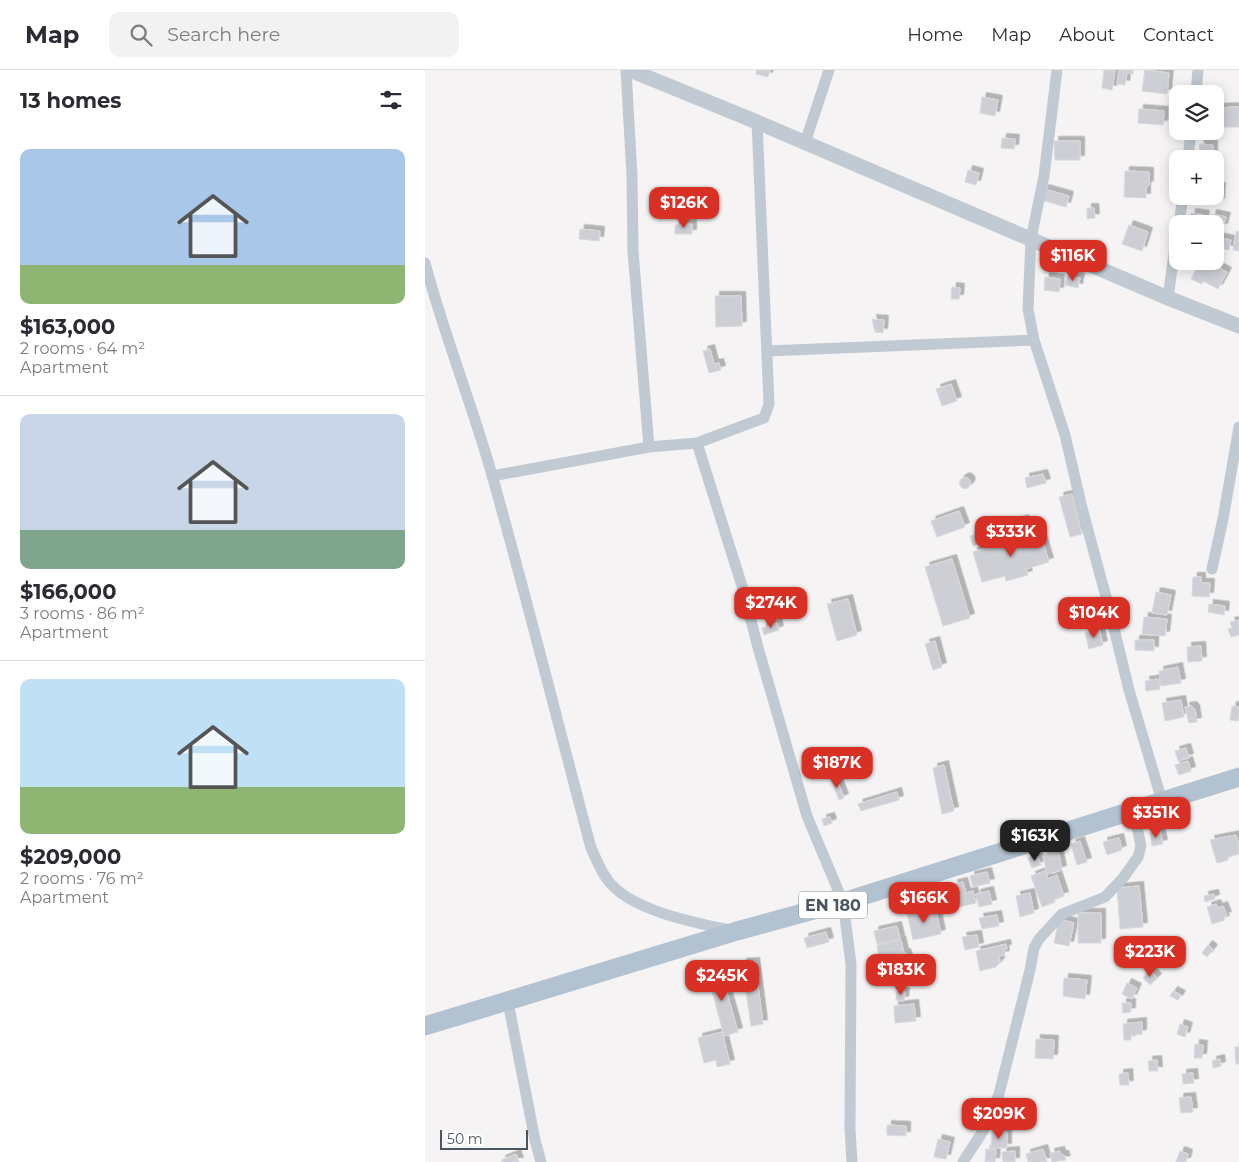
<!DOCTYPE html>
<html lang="en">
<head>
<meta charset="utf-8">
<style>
  body { margin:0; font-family:Montserrat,sans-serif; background:#f2f2f3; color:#2b2b33; height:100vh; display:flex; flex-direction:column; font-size:19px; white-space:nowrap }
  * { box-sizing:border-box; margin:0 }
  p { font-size:16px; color:#7c7c81 }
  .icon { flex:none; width:28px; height:28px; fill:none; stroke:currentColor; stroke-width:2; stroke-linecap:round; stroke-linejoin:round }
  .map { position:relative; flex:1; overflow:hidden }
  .panel { display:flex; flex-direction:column; background:#fff; width:425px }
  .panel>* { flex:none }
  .buttons { position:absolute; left:744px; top:15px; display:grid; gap:10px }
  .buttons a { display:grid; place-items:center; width:55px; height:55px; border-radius:10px; background:#fff; box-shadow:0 2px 12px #0003; font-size:25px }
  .scale { position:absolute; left:15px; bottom:12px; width:88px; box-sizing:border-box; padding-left:5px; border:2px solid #4a5661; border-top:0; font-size:14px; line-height:18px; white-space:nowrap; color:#4a5661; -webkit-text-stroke:4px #fff; paint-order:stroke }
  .price { position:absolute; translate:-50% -42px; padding:0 11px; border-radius:10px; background:#d93025; color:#fff; font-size:16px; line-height:32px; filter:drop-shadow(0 1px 2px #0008) }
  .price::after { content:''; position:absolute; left:50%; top:30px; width:15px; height:11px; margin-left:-8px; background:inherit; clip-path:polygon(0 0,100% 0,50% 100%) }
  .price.active { background:#222; color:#fff }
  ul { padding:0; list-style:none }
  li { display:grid; align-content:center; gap:10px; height:265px; padding:0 20px }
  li+li { border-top:1px solid #e1e1e2 }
  li span { display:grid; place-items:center; height:155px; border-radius:10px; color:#555 }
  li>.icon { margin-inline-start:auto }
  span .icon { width:90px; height:90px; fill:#fffc; stroke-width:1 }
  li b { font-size:21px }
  h2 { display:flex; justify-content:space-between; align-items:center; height:60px; padding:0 20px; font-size:21px }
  header { display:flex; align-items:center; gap:30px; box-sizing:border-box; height:70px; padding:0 25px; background:#fff; border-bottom:1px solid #e1e1e2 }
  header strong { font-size:24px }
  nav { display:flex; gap:28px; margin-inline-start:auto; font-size:18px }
  .search { width:350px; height:45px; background:#f2f2f3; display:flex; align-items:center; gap:12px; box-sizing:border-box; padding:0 18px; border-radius:10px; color:#7c7c81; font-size:19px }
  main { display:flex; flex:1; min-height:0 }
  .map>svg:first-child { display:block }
  .building { fill:#cdcfd5; stroke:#d7d9de; filter:url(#shadow) }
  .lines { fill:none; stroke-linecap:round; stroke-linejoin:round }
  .minor { stroke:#c1cad2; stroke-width:11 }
  .tertiary { stroke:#c1cad2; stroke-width:15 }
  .primary { stroke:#b3c2d1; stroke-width:19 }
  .labels { text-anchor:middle; stroke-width:5; stroke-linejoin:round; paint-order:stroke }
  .shield { fill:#fff; stroke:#808990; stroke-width:1 }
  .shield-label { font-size:16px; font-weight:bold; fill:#4a5661 }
</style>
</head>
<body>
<header>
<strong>Map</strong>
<div class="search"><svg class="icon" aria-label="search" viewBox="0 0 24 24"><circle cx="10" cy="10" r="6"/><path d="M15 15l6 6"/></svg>Search here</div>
<nav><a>Home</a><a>Map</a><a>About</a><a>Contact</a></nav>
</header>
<main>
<section class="panel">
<h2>13 homes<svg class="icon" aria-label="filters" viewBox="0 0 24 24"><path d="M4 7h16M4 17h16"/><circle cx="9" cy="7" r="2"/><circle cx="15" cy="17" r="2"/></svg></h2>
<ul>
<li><span style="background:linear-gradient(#a9c7e8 75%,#8fb573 0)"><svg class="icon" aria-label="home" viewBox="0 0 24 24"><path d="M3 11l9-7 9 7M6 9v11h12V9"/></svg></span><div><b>$163,000</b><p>2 rooms · 64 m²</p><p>Apartment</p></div></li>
<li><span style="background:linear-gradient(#c9d6e8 75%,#7fa58c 0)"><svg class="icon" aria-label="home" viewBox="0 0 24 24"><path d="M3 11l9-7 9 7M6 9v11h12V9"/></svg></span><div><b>$166,000</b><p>3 rooms · 86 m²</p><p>Apartment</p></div></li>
<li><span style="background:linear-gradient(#bfe0f5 70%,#8fb573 0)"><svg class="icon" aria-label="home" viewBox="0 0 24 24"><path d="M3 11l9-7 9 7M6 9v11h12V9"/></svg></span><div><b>$209,000</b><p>2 rooms · 76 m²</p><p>Apartment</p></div></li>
</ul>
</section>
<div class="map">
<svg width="814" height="1092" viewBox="0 0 814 1092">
  <defs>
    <filter id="shadow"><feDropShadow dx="4.5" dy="-4.5" stdDeviation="0" flood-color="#0004"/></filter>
  </defs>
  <rect width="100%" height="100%" fill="#f5f3f3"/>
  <!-- building -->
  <path class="building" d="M 332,0 L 345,0 L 343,7 L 331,4 Z
    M 679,0 L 690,0 L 687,20 L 677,18 Z
    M 694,0 L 708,0 L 708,4 L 702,3 L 700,15 L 692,14 Z
    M 720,0 L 744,3 L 742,24 L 717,21 Z
    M 557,27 L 573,30 L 570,46 L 555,43 Z
    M 814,37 L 814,57 L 790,57 L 790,38 Z
    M 714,39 L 739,41 L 738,55 L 713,53 Z
    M 577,68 L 590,69 L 589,79 L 576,78 Z
    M 629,71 L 655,71 L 655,90 L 630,90 Z
    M 775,74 L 788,75 L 788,85 L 774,84 Z
    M 543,100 L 554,103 L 551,115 L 540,112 Z
    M 700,101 L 724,102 L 724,115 L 721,117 L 721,128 L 699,127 Z
    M 790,116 L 796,117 L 795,133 L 780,132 L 780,126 L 790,126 Z
    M 619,119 L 644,126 L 641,137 L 616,130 Z
    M 662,138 L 669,138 L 670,148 L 662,149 Z
    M 766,143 L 780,145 L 778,154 L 765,154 Z
    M 787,144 L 801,147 L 798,158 L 790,157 L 790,154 L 785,154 Z
    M 267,154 L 267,164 L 250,164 L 250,155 Z
    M 704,155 L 723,162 L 717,181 L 697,174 Z
    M 155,159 L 175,161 L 174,171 L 154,169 Z
    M 811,161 L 814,162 L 814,181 L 808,180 Z
    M 790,167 L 806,170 L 804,180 L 790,178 Z
    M 775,191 L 782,191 L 802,202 L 793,219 L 778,211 L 777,214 L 766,209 Z
    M 642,206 L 655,208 L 653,218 L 640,215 Z
    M 620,207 L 635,209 L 634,222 L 619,220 Z
    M 527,217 L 535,218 L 534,229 L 526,229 Z
    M 290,226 L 316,226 L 317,256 L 291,257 Z
    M 447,249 L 459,250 L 458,263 L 450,262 Z
    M 285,279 L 289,294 L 294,293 L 296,300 L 284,303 L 278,281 Z
    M 526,314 L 532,331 L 517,336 L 511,319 Z
    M 618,404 L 621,413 L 602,418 L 600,408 Z
    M534.5 413a5.5 5.5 0 1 1 11 0a5.5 5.5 0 1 1-11 0Z
    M 647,424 L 657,464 L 645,467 L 634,427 Z
    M 534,441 L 540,457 L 512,467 L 506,451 Z
    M 599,449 L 603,461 L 592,464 L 588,453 Z
    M 615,462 L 624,492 L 601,499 L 603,505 L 581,511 L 580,506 L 557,512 L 548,482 Z
    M 555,463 L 558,473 L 548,476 L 545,466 Z
    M 527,489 L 545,548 L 518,556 L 500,497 Z
    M 768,507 L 776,507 L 776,513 L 785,513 L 784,527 L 767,526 Z
    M 731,522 L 746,525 L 742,545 L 727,543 Z
    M 423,529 L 432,565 L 412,571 L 402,534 Z
    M 784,534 L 800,536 L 799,545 L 783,542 Z
    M 719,547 L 742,549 L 740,566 L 717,564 Z
    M 814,550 L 814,565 L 806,567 L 803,559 L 807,558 L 805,552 Z
    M 352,553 L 354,560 L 339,565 L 337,558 Z
    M 674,559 L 678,575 L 664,579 L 660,563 Z
    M 710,570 L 729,570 L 729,581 L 710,580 Z
    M 510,571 L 517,597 L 508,600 L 500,574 Z
    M 776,576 L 777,591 L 763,592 L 762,577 Z
    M 753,597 L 756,613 L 736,616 L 734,601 Z
    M 733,609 L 735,619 L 721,621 L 720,611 Z
    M 756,630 L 759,647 L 740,651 L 737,633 Z
    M 767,636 L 770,639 L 772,652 L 764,653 L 760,637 Z
    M 807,636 L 814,637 L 813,651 L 805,650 Z
    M 761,678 L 764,688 L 753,691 L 750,681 Z
    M 763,691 L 766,701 L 754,705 L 750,695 Z
    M 519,695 L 529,741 L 517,744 L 508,698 Z
    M 411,707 L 419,728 L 414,730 L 406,709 Z
    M 472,722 L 474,730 L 436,741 L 433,734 Z
    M 405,747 L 407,753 L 399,756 L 397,749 Z
    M 735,761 L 738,774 L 727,776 L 725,763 Z
    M 811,765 L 814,775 L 814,784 L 803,787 L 803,790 L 792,793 L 785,770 Z
    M 694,768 L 697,780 L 682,785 L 678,772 Z
    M 655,771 L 662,792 L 652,795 L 646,774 Z
    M 633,781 L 637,800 L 622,804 L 618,785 Z
    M 612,785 L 616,795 L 607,798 L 603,788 Z
    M 620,801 L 623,809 L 632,805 L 639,826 L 629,829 L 630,832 L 617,837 L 606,806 Z
    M 562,802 L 565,813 L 548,817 L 545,806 Z
    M 538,812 L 541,823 L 548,821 L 551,833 L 533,837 L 528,814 Z
    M 714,816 L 718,857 L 695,859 L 692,818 Z
    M 564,821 L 567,834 L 554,837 L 551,824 Z
    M 605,823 L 609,843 L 595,847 L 591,826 Z
    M 789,824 L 790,829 L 780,832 L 779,826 Z
    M 791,834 L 793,838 L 798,836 L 802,846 L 798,847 L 800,850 L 787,854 L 782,837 Z
    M 510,837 L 516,864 L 488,870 L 482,843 Z
    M 653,843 L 676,843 L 676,873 L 653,873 Z
    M 572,845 L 574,856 L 557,859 L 554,848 Z
    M 634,849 L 649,853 L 644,876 L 629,873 Z
    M 472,856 L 475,869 L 452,874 L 449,861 Z
    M 401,862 L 404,872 L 382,878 L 379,868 Z
    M 552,865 L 554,877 L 540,880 L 537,867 Z
    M 476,870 L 479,883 L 454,888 L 452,875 Z
    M 581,874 L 582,879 L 579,879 L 580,885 L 574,886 L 575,892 L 571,897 L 555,901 L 551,881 Z
    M 783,875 L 788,879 L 782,887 L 777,883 Z
    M 481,883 L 483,889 L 464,895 L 462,888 Z
    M 330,892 L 338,954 L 326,956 L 317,893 Z
    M 295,898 L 313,962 L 299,966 L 282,902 Z
    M 725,900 L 732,908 L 725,915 L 718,908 Z
    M 639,908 L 662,910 L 660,929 L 638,926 Z
    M 702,913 L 712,918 L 707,929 L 697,924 Z
    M 472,921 L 480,922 L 479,931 L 471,930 Z
    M 748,921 L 756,925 L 753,930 L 745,926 Z
    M 697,933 L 706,933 L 706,942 L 698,943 Z
    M 489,934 L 491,951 L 470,953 L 469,936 Z
    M 717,952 L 717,964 L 706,965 L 706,970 L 699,970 L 698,954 Z
    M 755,954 L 763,957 L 760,967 L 752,964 Z
    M 297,962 L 305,994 L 292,997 L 291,990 L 279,993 L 273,968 Z
    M 611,969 L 629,970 L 628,989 L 610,988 Z
    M 770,974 L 778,975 L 777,988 L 769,988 Z
    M 810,977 L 814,977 L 814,994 L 811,994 Z
    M 795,989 L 796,996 L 788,998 L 787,991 Z
    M 732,990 L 733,1001 L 724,1001 L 723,991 Z
    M 703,1003 L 704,1015 L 695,1015 L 694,1004 Z
    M 768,1003 L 769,1013 L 758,1014 L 757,1004 Z
    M 766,1027 L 768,1042 L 756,1043 L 754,1028 Z
    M 570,1034 L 582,1035 L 580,1056 L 568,1055 Z
    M 462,1055 L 481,1056 L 481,1066 L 462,1065 Z
    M 567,1061 L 582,1062 L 582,1078 L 566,1078 Z
    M 513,1069 L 525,1072 L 521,1089 L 509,1087 Z
    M 561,1079 L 571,1080 L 570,1092 L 560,1092 Z
    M 618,1079 L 622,1092 L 603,1092 L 601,1084 Z
    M 590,1081 L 590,1092 L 578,1092 L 577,1082 Z
    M 635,1081 L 636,1085 L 639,1085 L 641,1090 L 627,1092 L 625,1083 Z
    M 755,1081 L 763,1084 L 761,1092 L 751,1092 Z
    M 91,1084 L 94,1092 L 77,1092 L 76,1090 Z"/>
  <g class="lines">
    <!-- minor -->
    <path class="minor" d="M 201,0 L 207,106 L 208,181 L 224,377
      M 632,0 L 619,106 L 606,169 L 603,239 L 609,270 L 640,365 L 657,438 L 684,538 L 704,620 L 737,731
      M 771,24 L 773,0
      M 380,73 L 404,0
      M 763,89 L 766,61
      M 754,154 L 758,126
      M 0,193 C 19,265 47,334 67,405 C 102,529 133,654 166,778 C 171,788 175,800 182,809 C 203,840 270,853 305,860
      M 743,228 L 752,162
      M 342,281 L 609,270
      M 272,373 L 317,516 L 334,581 L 382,746 L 418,832 L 426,894 L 425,1058 L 427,1092
      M 67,406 L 224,377 L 272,373 L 339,348 L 344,334 L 332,52
      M 787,499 L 798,449 L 814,357
      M 83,932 L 110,1070 L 116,1092
      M 538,1092 L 558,1061 L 574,1024 L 605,900 L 609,878 L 614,869 L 637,844 L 680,827 L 698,808 L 713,787 L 716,776 L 709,742"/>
    <!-- tertiary -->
    <path class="tertiary" d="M 205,0 L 332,52 L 743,228 L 814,256"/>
    <!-- primary -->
    <path class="primary" d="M 0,956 L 312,861 L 418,832 L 814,707"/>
  </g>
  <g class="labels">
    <!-- shield labels -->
    <rect class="shield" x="374" y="821.5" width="68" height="27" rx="4"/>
    <g class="shield-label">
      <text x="408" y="841">EN 180</text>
    </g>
  </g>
</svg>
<div class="buttons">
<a><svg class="icon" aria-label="layers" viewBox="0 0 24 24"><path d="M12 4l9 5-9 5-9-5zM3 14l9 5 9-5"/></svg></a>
<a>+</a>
<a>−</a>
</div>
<div class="scale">50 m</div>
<b class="price" style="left:259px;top:159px">$126K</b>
<b class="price" style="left:648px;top:212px">$116K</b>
<b class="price" style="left:586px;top:488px">$333K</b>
<b class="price" style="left:346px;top:559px">$274K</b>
<b class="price" style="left:669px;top:569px">$104K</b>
<b class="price" style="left:412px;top:719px">$187K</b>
<b class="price" style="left:731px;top:769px">$351K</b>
<b class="price active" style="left:610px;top:792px">$163K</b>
<b class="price" style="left:499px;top:854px">$166K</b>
<b class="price" style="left:725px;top:908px">$223K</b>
<b class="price" style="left:476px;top:926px">$183K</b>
<b class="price" style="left:297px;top:932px">$245K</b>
<b class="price" style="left:574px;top:1070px">$209K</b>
</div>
</main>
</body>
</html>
